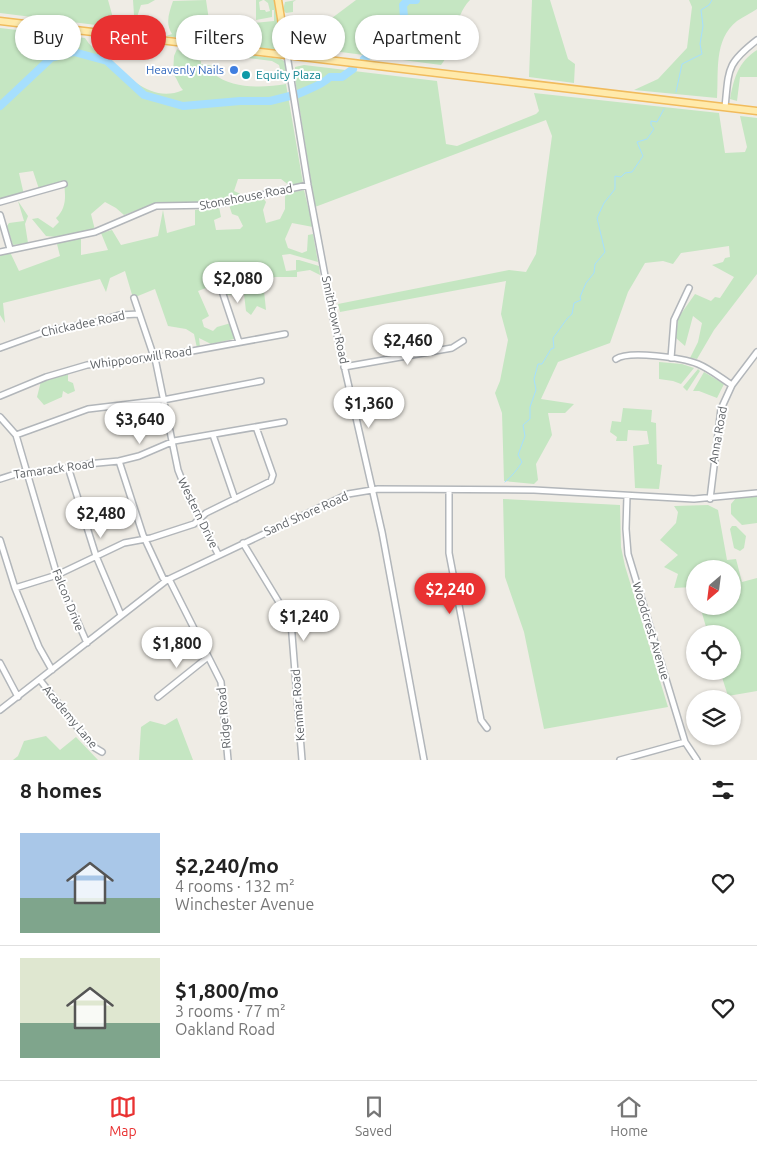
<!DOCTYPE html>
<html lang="en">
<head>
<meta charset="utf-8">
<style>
  body { margin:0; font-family:Ubuntu,sans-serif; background:#f2f2f2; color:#222; height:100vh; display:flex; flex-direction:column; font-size:19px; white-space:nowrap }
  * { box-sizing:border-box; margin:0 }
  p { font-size:16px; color:#767676 }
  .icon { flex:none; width:28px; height:28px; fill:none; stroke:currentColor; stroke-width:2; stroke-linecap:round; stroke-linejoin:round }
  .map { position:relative; height:760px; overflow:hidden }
  .details { display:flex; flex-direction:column; background:#fff; flex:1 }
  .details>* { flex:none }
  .guide { position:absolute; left:15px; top:15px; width:500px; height:45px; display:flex; gap:10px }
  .needle { width:32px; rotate:208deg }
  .tools { position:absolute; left:686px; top:560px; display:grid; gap:10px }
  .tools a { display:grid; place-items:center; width:55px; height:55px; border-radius:50%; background:#fff; box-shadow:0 1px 4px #0004; font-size:25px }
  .price { position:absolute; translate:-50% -42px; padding:0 11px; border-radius:18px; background:#fff; color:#222; font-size:16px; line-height:32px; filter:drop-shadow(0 1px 2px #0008) }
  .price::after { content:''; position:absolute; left:50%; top:30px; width:15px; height:11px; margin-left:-8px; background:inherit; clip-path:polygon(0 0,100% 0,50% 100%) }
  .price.current { background:#e93232; color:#fff }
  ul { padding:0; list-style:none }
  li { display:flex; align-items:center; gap:15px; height:125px; padding:0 20px }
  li+li { border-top:1px solid #e0e0e0 }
  li span { display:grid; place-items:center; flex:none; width:140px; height:100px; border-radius:0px; color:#555 }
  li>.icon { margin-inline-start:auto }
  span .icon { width:60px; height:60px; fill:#fffc; stroke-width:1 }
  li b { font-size:21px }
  h2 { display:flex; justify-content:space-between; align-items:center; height:60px; padding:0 20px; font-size:21px }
  .pill { padding:0 18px; border-radius:22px; background:#fff; box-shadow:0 1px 4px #0004; font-size:18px; line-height:45px }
  .pill.current { background:#e93232; color:#fff }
  .dock { display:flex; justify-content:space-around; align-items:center; height:70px; border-top:1px solid #e0e0e0; background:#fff; font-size:14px; color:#767676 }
  .dock a { display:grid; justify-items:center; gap:2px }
  .dock .current { color:#e93232 }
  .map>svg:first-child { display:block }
  .green { fill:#c5e6c2 }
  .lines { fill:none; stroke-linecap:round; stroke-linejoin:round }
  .stream { stroke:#a6dffe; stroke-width:1 }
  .river { stroke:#a6dffe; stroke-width:8 }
  .minor-casing { stroke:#b2b6ba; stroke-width:8 }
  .major-casing { stroke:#f1bb5c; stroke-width:9 }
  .minor { stroke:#fff; stroke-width:5 }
  .major { stroke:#ffeaab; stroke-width:6 }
  .shop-dot { fill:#3f7fe0; stroke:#fff; stroke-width:2 }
  .culture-dot { fill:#0f9aa8; stroke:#fff; stroke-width:2 }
  .labels { text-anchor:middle; stroke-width:4; stroke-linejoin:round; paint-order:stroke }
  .shop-label { font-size:12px; fill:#366cbe; stroke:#fff; text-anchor:end }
  .culture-label { font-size:12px; fill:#0d838f; stroke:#fff; text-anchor:start }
  .street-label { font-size:12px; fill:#5d6165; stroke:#fff }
</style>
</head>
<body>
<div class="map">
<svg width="757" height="760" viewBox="0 0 757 760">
  <rect width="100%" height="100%" fill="#efece5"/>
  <!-- green -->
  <path class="green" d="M 0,0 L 108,0 L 115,25 L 96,25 L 0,13 Z
    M 133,0 L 155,0 L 148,4 L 141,5 L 137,17 L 124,19 L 134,15 Z
    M 206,0 L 210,27 L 274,21 L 274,10 L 272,10 L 272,17 L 256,20 L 256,0 L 263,0 L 259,2 L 260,10 L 265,10 L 266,12 L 270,11 L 268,3 L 264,0 L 275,0 L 281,47 L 275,50 L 166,36 L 172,34 C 165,23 169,13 173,1 Z
    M 296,0 L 293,2 L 293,12 L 286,13 L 283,10 L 285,2 Z
    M 356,0 L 470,0 C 453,17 456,47 441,65 L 333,51 L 290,40 L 285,19 L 304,39 Z
    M 532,0 L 550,0 L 568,59 L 575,64 L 574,83 L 529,77 Z
    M 689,0 L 757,0 L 757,9 C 751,13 743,17 737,21 C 713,40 719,73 717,98 L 634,90 L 658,79 L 687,48 L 692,7 Z
    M 0,28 L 85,38 C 95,53 99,51 111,62 C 132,80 154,103 183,90 C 178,85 178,79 173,74 L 174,56 L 177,49 L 190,58 L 201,61 L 201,64 L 214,66 L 214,74 C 232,89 264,88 286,84 L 303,183 L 290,186 L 281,179 L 238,179 L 234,191 L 245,196 L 212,205 L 156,203 L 124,215 L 116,208 L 105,202 L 91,214 L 95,230 L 56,237 L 46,236 L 32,219 L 38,218 L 53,228 L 59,222 L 56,218 C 66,209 66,197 64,184 L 39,189 L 33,171 L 19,173 L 24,195 L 0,201 Z
    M 199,49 L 281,59 L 285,62 L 287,77 L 282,80 L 279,78 L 282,76 L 279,65 L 272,61 L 200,52 L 198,56 L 196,52 Z
    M 757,50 L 757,77 L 740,77 L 737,101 L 730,99 C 734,78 738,62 757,50 Z
    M 304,65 L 437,81 L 446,144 L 457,146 L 536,114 L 539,111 L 534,93 L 719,113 L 725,153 L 745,152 L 747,147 L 740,116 L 757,118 L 757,274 L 714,330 L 697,359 L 690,358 L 698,342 L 702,323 L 693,316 L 685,346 L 676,338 L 678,318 L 695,294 L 711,301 L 715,297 L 720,298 L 734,277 L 712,265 L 723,262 L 725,258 L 730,257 L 729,246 L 681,253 L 673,264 L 663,261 L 645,263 L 628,292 L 610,343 L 558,362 L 541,399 L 574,404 L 565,413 L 548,413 L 552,435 L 536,464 L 538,480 L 534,484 L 504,481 L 502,413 L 495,393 L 500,381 L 508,340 L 501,314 L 506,281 L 340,312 L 338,304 L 509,270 L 526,272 L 536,254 L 552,136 L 546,120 L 315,207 L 295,79 L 295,67 Z
    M 304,190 L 313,227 L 292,223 L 285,239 L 288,248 L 302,253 L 307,251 L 308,235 L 313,234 L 318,262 L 290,254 L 282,255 L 286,271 L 296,270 L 296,260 L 299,260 L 319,266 L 320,275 L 310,270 L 297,272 L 297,277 L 275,277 L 263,281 L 266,310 L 257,306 L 251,315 L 246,311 L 244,294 L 225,295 L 241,284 L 234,266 L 216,269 L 219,283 L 198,291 L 209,316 L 202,320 L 204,327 L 213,331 L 217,327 L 231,323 L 236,336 L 234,339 L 211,344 L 199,338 L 200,347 L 197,348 L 194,334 L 186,329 L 168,326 L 155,289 L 133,298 L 125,271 L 110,278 L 106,292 L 100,279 L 3,303 L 5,323 L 0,315 L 0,254 L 10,252 L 19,271 L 60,256 L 56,240 L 81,236 L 81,255 L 108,250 L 101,233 L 112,230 L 121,245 L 158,236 L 163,210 L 167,233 L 195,225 L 195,210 L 219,207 L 221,217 L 214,220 L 216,230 L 240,229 L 243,226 L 238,216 L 232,214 L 229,205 L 263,198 L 266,202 L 263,210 L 266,223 L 280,219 L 285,209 L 285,194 Z
    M 18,201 L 28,216 L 25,224 L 28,243 L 13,245 L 7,226 L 9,223 L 24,221 Z
    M 659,362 L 682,364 L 694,368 L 681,384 L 673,381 L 659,379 Z
    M 698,369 L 700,371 L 687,391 L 683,387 Z
    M 704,372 L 724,384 L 717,398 L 699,391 L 693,391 Z
    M 68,373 L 68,381 L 73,383 L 75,391 L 68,394 L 63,391 L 62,397 L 44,405 L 37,397 L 41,381 Z
    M 623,408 L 652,410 L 651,422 L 656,423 L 657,464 L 662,465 L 659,489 L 635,488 L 633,446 L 649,444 L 647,431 L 628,430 L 627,441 L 616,441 L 617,437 L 610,432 L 612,421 L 621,422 Z
    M 757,496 L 757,523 L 742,525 L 731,514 L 731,504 L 736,498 Z
    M 503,499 L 620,505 L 621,547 L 625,566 L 668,707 L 544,729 L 524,632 L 505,577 Z
    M 708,505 L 718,510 L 727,560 L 736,559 L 742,582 L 757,578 L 757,691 L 728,696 L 720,671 L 732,671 L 732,634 L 708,634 L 700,606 L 732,606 L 732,569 L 695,569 L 695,591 L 693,587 L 674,588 L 678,574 L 664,567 L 678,555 L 660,540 L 676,523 L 678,512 L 674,506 Z
    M 732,526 L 736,526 L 746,536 L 744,548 L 740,551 L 734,548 L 730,529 Z
    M 177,718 L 193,760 L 122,760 L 139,760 L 141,727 L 150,721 L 165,725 Z
    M 46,736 L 60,750 L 76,737 L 98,760 L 13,760 L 18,756 L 24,741 Z"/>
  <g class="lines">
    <!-- stream -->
    <path class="stream" d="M 676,92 L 682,64 L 702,54 L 700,44 L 703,26 L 701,10 L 709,5 L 712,0
      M 505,482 C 511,477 518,469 522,462 L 518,455 L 525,436 L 523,425 L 530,419 L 530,407 L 536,390 L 534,379 L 538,364 L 542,364 L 551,349 L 554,348 L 553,338 C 558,332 567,317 572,314 L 574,303 L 581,300 L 580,297 L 586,283 L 594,273 L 595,264 L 605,252 L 597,218 L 604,203 L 615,189 L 615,176 L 621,177 L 625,173 L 632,172 L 643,156 L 637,142 L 647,139 L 654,129 L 651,125 L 651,121 L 657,122 L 664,109"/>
    <!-- river -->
    <path class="river" d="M 409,0 L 416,0
      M 364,59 L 398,32 L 404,17 L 403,5 L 408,0
      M 296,95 C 308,89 321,86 330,77 L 342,77 L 353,69
      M 0,106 L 51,58 L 74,52 L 107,61 L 144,95 L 183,106 L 240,101 L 270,101 L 290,96"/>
    <!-- minor casing -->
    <g class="minor-casing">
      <path id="minor" d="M 287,55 L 308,185 L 331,308 L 382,532 L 424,760
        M 725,107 C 729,69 726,64 757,40
        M 0,202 L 64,184
        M 0,215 L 10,249
        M 0,252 L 95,232 L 156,206 L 214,205 L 308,185
        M 215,270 L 239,342
        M 134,298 L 156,363 L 178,470 L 190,500 L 218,554
        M 0,348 L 47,331 L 96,322 L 119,315 L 139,314
        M 671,358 L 674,320 L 689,288
        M 616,359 C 629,350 683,358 698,364 C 710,369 721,378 732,385
        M 344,367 L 452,348 L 463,341
        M 0,396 L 46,377 L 87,365 L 154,358 L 285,334
        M 0,417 L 16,435 L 57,575 L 87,643
        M 16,435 L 88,409 L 163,400 L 261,381
        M 213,435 L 235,499
        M 119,461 L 143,535 L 163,578 L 170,581 L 221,682 L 228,760
        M 68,467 L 96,556 L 121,615
        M 0,479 L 22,472 L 32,474 L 87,464 L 119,461 L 139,456 L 174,441 L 284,422
        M 449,490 L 449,553 L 481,720 L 487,728
        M 627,496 L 626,529 L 628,554 L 685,742 L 697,760
        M 710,499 L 721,409 L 732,385 L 757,352
        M 0,540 L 15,588 L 39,647 L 52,670
        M 243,543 L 291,622 L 302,760
        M 15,588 L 57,575 L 124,543 L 151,538 L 194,524 L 206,513 L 271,481 L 273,475 L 256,427
        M 0,663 L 18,697
        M 40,680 L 92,746 L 102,752
        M 158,697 L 208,657
        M 0,710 L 167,580 L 348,494 L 378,489 L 534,490 L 694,499 L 757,493
        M 620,760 L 685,742"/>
    </g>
    <!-- major casing -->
    <g class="major-casing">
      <path id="major" d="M 278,0 L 287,55
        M 0,21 L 757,111"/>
    </g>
    <!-- minor -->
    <use href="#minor" class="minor"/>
    <!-- major -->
    <use href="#major" class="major"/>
  </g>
  <!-- markers -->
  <circle class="shop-dot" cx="234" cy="70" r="5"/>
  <circle class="culture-dot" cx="246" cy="75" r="5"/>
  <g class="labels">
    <!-- shop labels -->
    <g class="shop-label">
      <text x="224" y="74">Heavenly Nails</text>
    </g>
    <!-- culture labels -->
    <g class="culture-label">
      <text x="256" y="79">Equity Plaza</text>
    </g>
    <!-- street labels -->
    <g class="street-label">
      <text transform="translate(246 197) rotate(-11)" y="4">Stonehouse Road</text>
      <text transform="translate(335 320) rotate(78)" y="4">Smithtown Road</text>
      <text transform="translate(83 324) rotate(-12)" y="4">Chickadee Road</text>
      <text transform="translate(141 358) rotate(-8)" y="4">Whippoorwill Road</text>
      <text transform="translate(718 435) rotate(-80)" y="4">Anna Road</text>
      <text transform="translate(54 469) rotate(-8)" y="4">Tamarack Road</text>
      <text transform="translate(198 513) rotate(64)" y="4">Western Drive</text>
      <text transform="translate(306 514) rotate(-24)" y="4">Sand Shore Road</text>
      <text transform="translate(68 600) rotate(68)" y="4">Falcon Drive</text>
      <text transform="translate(651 631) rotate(73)" y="4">Woodcrest Avenue</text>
      <text transform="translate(298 705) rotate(-94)" y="4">Kenmar Road</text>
      <text transform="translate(70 717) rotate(50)" y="4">Academy Lane</text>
      <text transform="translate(224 718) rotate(-95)" y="4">Ridge Road</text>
    </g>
  </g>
</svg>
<div class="tools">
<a><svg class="needle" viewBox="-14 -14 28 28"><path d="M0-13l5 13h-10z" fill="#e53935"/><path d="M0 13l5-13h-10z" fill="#767676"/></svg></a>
<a><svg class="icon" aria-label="locate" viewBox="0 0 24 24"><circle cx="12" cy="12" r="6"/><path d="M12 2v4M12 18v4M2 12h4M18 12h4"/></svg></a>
<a><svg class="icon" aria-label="layers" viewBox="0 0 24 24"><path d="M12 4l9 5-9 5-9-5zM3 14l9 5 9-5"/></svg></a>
</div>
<b class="price" style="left:238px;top:304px">$2,080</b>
<b class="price" style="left:408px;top:366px">$2,460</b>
<b class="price" style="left:369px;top:429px">$1,360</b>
<b class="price" style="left:140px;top:445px">$3,640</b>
<b class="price" style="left:101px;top:539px">$2,480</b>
<b class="price current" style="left:450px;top:615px">$2,240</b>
<b class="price" style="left:304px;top:642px">$1,240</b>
<b class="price" style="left:177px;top:669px">$1,800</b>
<div class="guide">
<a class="pill">Buy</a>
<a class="pill current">Rent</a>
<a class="pill">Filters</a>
<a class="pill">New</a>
<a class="pill">Apartment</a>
</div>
</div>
<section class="details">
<h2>8 homes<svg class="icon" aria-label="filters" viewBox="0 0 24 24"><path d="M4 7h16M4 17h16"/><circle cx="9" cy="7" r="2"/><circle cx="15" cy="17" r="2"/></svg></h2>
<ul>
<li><span style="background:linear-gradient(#a9c7e8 65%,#7fa58c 0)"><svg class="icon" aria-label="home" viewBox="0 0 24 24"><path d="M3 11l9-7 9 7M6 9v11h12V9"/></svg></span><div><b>$2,240/mo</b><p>4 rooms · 132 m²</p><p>Winchester Avenue</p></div><svg class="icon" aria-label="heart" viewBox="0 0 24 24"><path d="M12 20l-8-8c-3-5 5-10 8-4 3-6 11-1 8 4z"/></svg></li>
<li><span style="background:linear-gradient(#dfe7d0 65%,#7fa58c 0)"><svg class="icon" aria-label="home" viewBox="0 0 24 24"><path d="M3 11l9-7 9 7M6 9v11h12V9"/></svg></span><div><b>$1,800/mo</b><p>3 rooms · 77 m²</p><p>Oakland Road</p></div><svg class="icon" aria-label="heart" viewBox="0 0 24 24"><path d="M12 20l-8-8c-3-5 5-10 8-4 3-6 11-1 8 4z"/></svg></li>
</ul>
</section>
<nav class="dock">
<a class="current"><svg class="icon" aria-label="map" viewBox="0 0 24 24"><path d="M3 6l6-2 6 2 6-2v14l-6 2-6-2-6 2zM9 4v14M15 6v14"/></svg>Map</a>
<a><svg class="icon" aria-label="saved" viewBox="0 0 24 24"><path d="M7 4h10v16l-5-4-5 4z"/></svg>Saved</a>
<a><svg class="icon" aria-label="home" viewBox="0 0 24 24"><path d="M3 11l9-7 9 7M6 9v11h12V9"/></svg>Home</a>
</nav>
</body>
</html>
